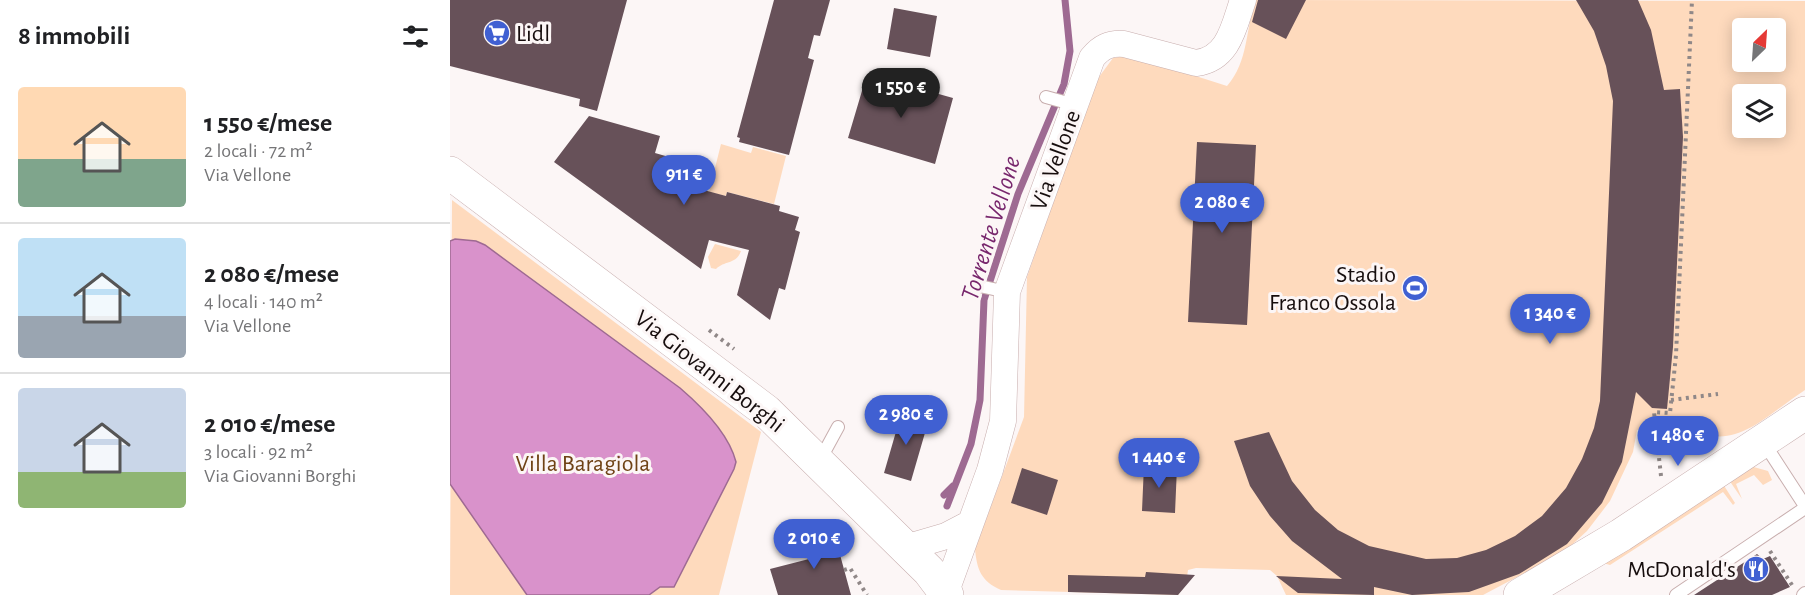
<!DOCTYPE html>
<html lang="it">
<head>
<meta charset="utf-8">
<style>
  body { margin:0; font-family:"Alegreya Sans",sans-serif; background:#f6f6f6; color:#202124; height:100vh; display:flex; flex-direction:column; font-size:22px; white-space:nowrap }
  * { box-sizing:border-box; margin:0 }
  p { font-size:20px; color:#757577 }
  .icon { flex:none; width:33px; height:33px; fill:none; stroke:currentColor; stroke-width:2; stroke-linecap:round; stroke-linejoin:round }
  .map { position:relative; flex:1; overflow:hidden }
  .sheet { display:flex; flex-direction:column; background:#fff; width:450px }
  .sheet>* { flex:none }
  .needle { width:39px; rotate:25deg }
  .controls { position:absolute; left:1282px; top:18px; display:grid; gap:12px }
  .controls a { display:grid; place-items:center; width:54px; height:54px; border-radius:6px; background:#fff; box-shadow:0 3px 15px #0003; font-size:30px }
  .price { position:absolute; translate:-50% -51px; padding:0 14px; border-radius:21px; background:#4060d2; color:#fff; font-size:20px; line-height:39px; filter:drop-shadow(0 2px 3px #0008) }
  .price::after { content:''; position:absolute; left:50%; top:36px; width:18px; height:14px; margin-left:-9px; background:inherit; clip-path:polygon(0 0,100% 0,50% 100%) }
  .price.on { background:#222; color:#fff }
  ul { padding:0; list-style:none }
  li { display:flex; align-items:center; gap:18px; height:150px; padding:0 18px }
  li+li { border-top:2px solid #e0e0e0 }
  li span { display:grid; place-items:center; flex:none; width:168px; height:120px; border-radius:6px; color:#555 }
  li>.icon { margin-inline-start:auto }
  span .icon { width:72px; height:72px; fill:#fffc; stroke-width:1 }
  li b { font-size:26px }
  h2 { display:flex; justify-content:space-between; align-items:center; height:72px; padding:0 18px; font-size:26px }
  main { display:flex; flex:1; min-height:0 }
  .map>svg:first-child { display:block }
  .green { fill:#fedabd; fill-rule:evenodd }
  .water { fill:#d992cb; stroke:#9e6a92; stroke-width:1.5 }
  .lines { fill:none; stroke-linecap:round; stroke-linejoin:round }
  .stream { stroke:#9e6a92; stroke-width:7 }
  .building { fill:#675159 }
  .lane-casing { stroke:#c8aeae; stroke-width:14 }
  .street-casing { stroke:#c8aeae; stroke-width:27 }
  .secondary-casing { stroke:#c8aeae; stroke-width:34 }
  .path { stroke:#908888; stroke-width:4; stroke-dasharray:3 4.5; stroke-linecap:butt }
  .lane { stroke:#fff; stroke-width:12 }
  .street { stroke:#fff; stroke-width:26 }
  .secondary { stroke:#fff; stroke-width:33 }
  .labels { text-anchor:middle; stroke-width:6; stroke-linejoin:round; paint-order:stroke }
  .poi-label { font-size:24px; fill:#160d0d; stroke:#fcf6f6; text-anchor:end }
  .street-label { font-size:24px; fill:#160d0d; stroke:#fcf6f6 }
  .park-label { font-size:24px; fill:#6f4215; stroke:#fcf6f6 }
  .water-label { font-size:26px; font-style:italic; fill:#78276d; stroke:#fcf6f6 }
</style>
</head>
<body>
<main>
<section class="sheet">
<h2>8 immobili<svg class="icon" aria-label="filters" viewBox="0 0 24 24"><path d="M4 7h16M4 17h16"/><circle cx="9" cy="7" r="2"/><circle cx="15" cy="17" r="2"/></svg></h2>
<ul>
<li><span style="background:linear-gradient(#ffd9b3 60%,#7fa58c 0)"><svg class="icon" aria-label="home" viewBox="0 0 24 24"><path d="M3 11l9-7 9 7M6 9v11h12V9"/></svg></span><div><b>1 550 €/mese</b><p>2 locali · 72 m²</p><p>Via Vellone</p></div></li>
<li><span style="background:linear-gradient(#bfe0f5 65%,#9aa5b1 0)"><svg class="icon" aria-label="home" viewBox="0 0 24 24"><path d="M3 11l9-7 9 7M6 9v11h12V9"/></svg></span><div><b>2 080 €/mese</b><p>4 locali · 140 m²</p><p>Via Vellone</p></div></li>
<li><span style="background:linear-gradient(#c9d6e8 70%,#8fb573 0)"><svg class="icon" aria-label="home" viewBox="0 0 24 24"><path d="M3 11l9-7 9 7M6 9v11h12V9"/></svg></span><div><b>2 010 €/mese</b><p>3 locali · 92 m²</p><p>Via Giovanni Borghi</p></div></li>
</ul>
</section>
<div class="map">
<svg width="1355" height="595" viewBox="0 0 1355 595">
  <rect width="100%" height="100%" fill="#fcf6f6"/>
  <!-- green -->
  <path class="green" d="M 806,0 L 1355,1 L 1355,390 C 1312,418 1278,461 1229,419 L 1187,430 L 1183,452 L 1160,501 L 1137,531 L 1114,552 L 1033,595 L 836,595 L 827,576 L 820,570 L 746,568 L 738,570 L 736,584 L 728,595 L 551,590 C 531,581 527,570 525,549 L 574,417 L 577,277 L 646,81 L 663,58 L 680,55 L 777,86 C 799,61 795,29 806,0 ZM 1293,28 L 1326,28 L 1326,62 L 1293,62 ZM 1293,94 L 1326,94 L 1326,128 L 1293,128 Z
    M 271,144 L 301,153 L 303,147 L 336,156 L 324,204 L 277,192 L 276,196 L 259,192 Z
    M 2,200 L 311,432 L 269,595 L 0,595 Z
    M 265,244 L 291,251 C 286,265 275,260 266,269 L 261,268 L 258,257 Z
    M 1300,466 L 1318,471 L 1322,480 L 1313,485 L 1304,475 L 1286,484 L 1292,499 L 1279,480 Z
    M 1273,484 L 1285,503 L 1283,505 L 1273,492 L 1160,565 L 1153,563 Z"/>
  <!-- water -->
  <path class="water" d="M 5,239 L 26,241 L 35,245 L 230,388 C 251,406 279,434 286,462 L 284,469 L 224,587 L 210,587 L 199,595 L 77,595 L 0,484 L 0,241 Z"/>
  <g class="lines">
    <!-- stream -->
    <path class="stream" d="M 494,495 L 503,486
      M 497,506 L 521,444 L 530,400 L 534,300 L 568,194 L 614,84 L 620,51 L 615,0"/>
  </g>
  <!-- building -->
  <path class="building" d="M 0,0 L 177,0 L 147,111 L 129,106 L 130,99 L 0,66 Z
    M 324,0 L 380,0 L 370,36 L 364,35 L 358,58 L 364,60 L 339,155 L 289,142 L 290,138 L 287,137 Z
    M 808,0 L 856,0 L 836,39 L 802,22 Z
    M 1126,0 L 1188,0 L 1201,30 L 1214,90 L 1230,89 L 1233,137 L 1223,347 L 1217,409 L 1202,408 L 1186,392 L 1172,462 L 1152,503 L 1117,544 L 1069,574 L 1019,592 L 962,595 L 924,587 L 924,595 L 848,593 L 826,576 L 892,579 L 842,541 L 820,516 L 800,486 L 784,441 L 819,432 L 842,481 L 865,510 L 888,530 L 919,546 L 976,559 L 1007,558 L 1036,550 L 1065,536 L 1092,516 L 1116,488 L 1132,459 L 1144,428 L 1150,401 L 1163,101 L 1156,66 L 1144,31 Z
    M 444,8 L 487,16 L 480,57 L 437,49 Z
    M 417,74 L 503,98 L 485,164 L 398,138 Z
    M 139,116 L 210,136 L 205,153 L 240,163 L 235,185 L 276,196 L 277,192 L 330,206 L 329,211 L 349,217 L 345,230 L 350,232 L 335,290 L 329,288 L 320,320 L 287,295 L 299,250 L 259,240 L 251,269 L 104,162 Z
    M 747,142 L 806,145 L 797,325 L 738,322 Z
    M 452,411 L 479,419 L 461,481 L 434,473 Z
    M 694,465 L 727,467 L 725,513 L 692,511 Z
    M 572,468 L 608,480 L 597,515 L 561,503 Z
    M 383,529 L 401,595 L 328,595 L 320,569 L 359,559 L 353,536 Z
    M 1307,554 L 1313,559 L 1320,556 L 1340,587 L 1322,595 L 1244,595 Z
    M 696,572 L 745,575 L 728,595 L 618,592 L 618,575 L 695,577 Z"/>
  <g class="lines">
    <!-- lane casing -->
    <g class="lane-casing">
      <path id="lane" d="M 596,97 L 625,105
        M 525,285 L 557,292
        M 1314,443 L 1355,506
        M 370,460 L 388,427
        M 1226,595 L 1355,508
        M 1353,595 L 1355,593"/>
    </g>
    <!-- street casing -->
    <g class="street-casing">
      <path id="street" d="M 455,548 L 496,536 L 519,524
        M 495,594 L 540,470 L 553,421 L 557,292 L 642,58 C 651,47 659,43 674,44 L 746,63 C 779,59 784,26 793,0"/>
    </g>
    <!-- secondary casing -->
    <g class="secondary-casing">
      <path id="secondary" d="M 0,173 L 316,411 L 479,571 L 497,595
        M 1070,595 L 1171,535 L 1355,413"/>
    </g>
    <!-- path -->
    <path class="path" d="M 259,330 L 284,349
      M 1221,400 L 1268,394
      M 1211,476 L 1204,412 L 1220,413 L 1226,355 L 1242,0
      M 1320,551 L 1342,585
      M 394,570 L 400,568 L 417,595"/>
    <!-- lane -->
    <use href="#lane" class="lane"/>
    <!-- street -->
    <use href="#street" class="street"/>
    <!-- secondary -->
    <use href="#secondary" class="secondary"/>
  </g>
  <!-- icons -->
  <defs>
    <g id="supermarket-disc" transform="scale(1.35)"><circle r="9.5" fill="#4060d2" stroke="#fcf6f6"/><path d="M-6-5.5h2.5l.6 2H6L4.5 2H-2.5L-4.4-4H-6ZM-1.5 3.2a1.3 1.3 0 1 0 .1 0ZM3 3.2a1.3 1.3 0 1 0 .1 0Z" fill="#fff"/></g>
    <g id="stadium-disc" transform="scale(1.35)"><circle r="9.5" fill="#4060d2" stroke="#fcf6f6"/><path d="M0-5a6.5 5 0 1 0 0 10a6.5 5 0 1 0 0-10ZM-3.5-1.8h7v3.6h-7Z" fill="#fff"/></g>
    <g id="restaurant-disc" transform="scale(1.35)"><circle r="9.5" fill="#4060d2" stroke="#fcf6f6"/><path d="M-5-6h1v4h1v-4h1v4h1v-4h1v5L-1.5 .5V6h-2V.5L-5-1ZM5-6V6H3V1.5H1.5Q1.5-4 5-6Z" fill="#fff"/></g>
  </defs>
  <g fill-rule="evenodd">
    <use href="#supermarket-disc" x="47" y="33"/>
    <use href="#stadium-disc" x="965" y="288"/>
    <use href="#restaurant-disc" x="1306" y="569"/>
  </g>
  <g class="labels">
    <!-- poi labels -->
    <g class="poi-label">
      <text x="66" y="41" text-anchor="start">Lidl</text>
      <text x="946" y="282">Stadio<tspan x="946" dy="28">Franco Ossola</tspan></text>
      <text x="1286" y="577">McDonald's</text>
    </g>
    <!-- street labels -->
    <g class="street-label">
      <text transform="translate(605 160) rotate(-70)" y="8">Via Vellone</text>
      <text transform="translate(260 371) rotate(38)" y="8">Via Giovanni Borghi</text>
    </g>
    <!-- park labels -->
    <g class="park-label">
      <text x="133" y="471">Villa Baragiola</text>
    </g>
    <!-- water labels -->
    <g class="water-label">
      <text transform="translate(540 228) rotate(-73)" y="9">Torrente Vellone</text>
    </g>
  </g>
</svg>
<div class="controls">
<a><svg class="needle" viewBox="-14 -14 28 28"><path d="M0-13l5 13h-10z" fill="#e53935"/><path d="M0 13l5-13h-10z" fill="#757577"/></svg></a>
<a><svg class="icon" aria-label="layers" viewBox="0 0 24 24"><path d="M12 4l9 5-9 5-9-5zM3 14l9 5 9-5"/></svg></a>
</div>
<b class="price on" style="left:451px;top:119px">1 550 €</b>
<b class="price" style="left:234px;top:206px">911 €</b>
<b class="price" style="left:772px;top:234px">2 080 €</b>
<b class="price" style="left:1100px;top:345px">1 340 €</b>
<b class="price" style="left:456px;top:446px">2 980 €</b>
<b class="price" style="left:1228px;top:467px">1 480 €</b>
<b class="price" style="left:709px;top:489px">1 440 €</b>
<b class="price" style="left:364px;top:570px">2 010 €</b>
</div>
</main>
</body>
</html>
